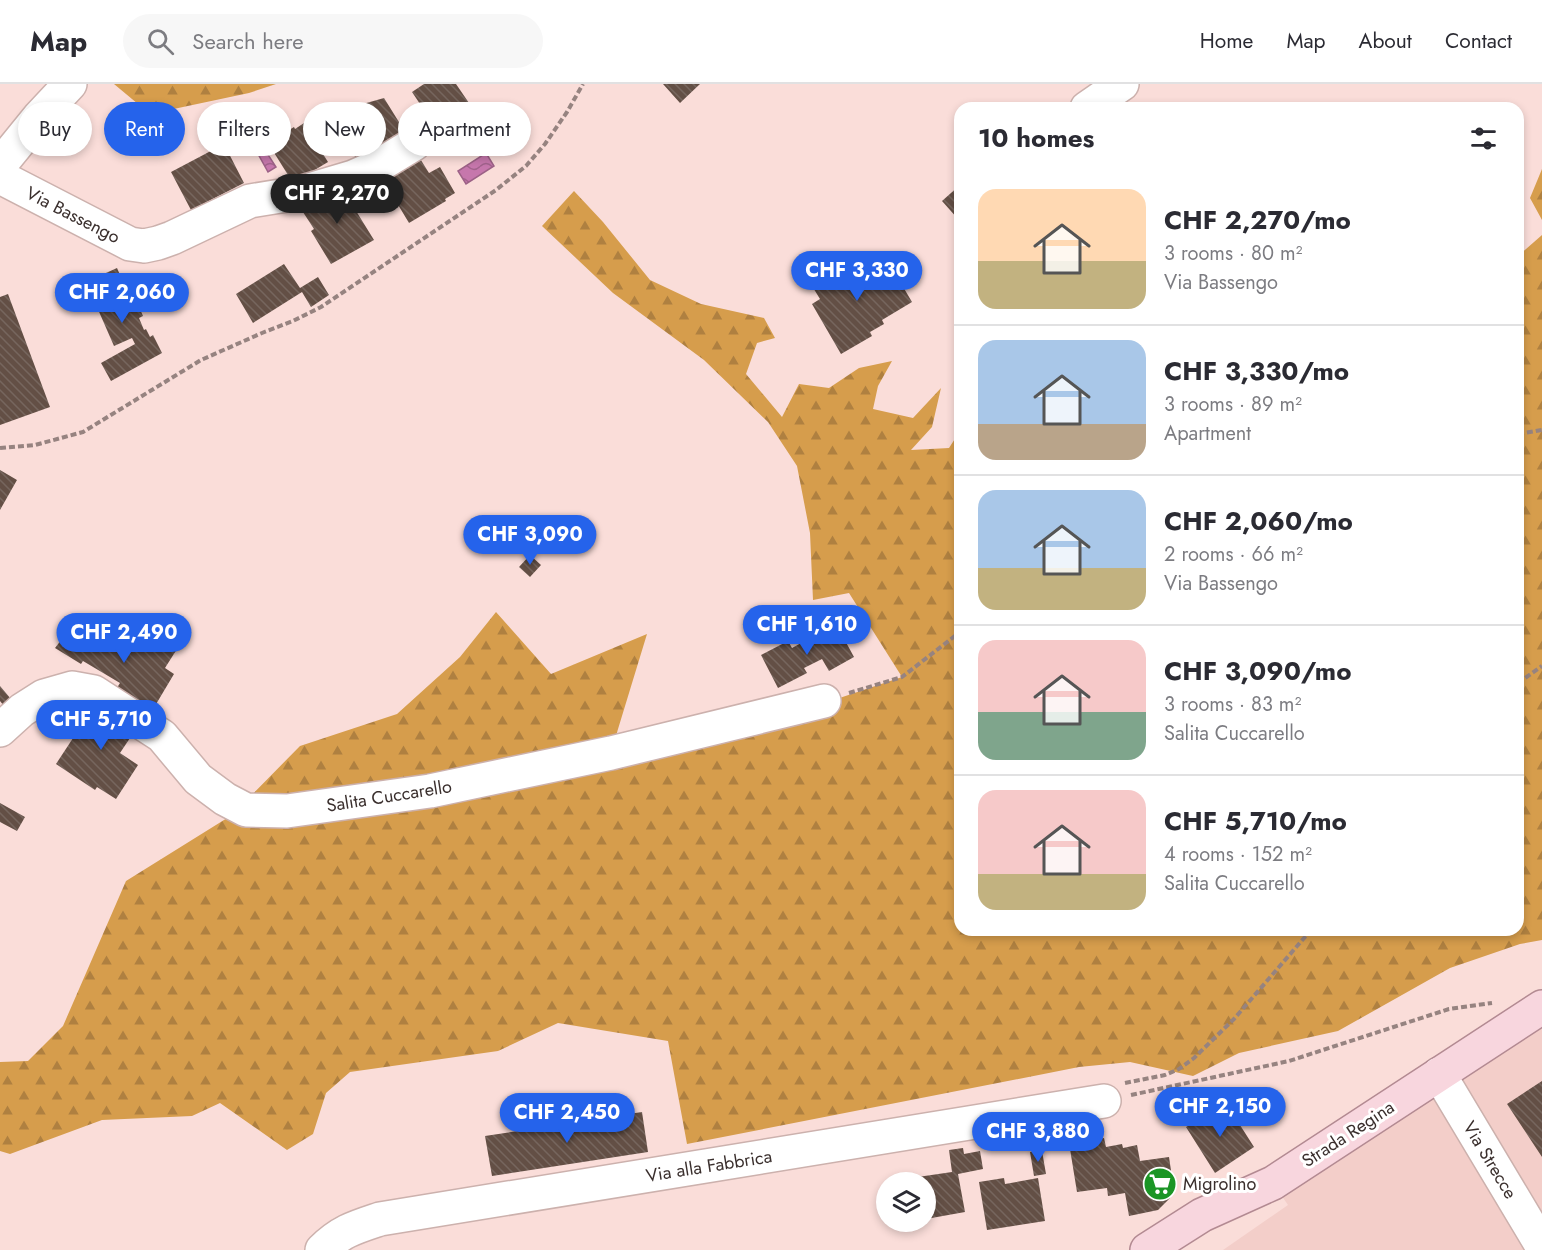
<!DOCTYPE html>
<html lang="en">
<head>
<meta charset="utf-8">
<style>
  body { margin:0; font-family:Jost,sans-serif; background:#f7f7f7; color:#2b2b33; height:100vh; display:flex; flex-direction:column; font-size:22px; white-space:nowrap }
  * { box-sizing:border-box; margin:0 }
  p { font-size:20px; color:#7c7c81 }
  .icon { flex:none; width:33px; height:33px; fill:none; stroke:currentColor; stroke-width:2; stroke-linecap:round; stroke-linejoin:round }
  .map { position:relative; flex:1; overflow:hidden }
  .sheet { position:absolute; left:954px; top:18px; width:570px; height:834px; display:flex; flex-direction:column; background:#fff; border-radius:18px; box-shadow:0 3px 9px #0003 }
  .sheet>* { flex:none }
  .banner { position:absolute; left:18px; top:18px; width:570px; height:54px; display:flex; gap:12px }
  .tools { position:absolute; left:876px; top:1088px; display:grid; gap:12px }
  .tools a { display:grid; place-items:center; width:60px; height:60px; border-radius:50%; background:#fff; box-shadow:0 3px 9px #0003; font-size:30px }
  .price { position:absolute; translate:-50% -51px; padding:0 14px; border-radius:21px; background:#2563eb; color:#fff; font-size:20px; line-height:39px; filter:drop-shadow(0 2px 3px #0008) }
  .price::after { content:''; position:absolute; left:50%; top:36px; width:18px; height:14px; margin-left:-9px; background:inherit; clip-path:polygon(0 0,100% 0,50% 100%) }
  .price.current { background:#222; color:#fff }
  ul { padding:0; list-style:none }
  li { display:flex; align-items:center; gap:18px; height:150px; padding:0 24px }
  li+li { border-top:2px solid #e1e1e2 }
  li span { display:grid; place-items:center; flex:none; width:168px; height:120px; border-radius:18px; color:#555 }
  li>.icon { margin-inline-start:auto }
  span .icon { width:72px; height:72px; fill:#fffc; stroke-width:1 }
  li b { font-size:26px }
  h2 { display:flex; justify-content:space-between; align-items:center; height:72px; padding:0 24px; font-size:26px }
  .chip { padding:0 21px; border-radius:27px; background:#fff; box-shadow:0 3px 9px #0003; font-size:21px; line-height:54px }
  .chip.current { background:#2563eb; color:#fff }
  header { display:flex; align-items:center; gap:36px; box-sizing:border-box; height:84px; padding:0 30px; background:#fff; border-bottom:2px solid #e1e1e2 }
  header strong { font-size:28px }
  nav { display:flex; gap:33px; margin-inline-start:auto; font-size:21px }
  .search { width:420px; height:54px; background:#f7f7f7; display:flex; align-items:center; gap:15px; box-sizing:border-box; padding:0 21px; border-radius:33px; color:#7c7c81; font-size:22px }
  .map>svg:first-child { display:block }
  .built { fill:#f3cec9 }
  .forest { fill:url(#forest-firs) }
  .water { fill:url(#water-waves); stroke:#9c6186; stroke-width:1.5 }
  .building { fill:url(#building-back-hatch) }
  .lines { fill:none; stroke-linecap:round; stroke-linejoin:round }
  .minor-casing { stroke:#ccb1ad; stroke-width:36 }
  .major-casing { stroke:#b38a92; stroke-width:36 }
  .path { stroke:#968380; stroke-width:4; stroke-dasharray:6 3; stroke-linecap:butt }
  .minor { stroke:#fff; stroke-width:33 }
  .major { stroke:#f8d6de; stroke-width:33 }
  .labels { text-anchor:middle; stroke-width:6; stroke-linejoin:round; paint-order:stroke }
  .street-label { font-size:18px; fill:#3a2f2d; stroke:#fff }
  .poi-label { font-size:18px; fill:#3a2f2d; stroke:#fff; text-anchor:start }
</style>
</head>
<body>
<header>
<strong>Map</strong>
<div class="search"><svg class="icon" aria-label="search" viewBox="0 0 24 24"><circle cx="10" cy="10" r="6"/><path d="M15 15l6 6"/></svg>Search here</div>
<nav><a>Home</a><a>Map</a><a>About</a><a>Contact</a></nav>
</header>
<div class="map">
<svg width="1542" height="1166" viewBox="0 0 1542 1166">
  <defs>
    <pattern id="forest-firs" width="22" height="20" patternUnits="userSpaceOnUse" patternTransform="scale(1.5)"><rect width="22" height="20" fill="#d69d4c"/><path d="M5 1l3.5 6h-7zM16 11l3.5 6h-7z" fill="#af8040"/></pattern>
    <pattern id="water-waves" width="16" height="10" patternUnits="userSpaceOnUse" patternTransform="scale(1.5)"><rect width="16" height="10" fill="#c677ac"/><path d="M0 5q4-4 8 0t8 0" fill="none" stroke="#a2628c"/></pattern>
    <pattern id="building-back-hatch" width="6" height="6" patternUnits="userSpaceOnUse" patternTransform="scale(1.5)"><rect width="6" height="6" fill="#634f45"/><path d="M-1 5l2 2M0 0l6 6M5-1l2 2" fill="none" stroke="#76665e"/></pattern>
  </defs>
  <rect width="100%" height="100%" fill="#faddd9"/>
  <!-- built -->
  <path class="built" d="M 1542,923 L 1542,1166 L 1223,1166 L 1288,1121 L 1273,1099 Z"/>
  <!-- forest -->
  <path class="forest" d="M 114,0 L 276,0 L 249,9 L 150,30 Z
    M 1542,85 L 1542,136 L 1530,114 Z
    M 574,107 L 603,138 L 650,196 L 701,220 L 764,234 L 775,254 L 757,259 L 746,290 L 782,333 L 799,300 L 829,304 L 859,284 L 892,277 L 878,302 L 873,325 L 913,334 L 941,304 L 932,343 L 911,366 L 949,364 L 960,347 L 960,846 L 1518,846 L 1518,172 L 1542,151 L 1542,856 L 1520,860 L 1450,884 L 1338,947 L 1239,969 L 1193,992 L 1130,978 L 1079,983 L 687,1060 L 668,957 L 558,939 L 498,967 L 350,988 L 326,1009 L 313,1050 L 287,1066 L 220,1019 L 192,1032 L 102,1036 L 10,1070 L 0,1067 L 0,978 L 28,977 L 63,942 L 126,797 L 232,731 L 300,662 L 397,630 L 460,573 L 496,528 L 551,590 L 647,550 L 611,668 L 786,632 L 902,593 L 849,509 L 813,516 L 810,449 L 797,382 L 768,338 L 704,276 L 613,209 L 542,142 Z"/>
  <!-- water -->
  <path class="water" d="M 271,52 L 273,56 L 263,63 L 276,83 L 268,88 L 252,59 Z
    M 486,69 L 494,82 L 466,100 L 458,87 Z"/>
  <!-- building -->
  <path class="building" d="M 424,0 L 456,0 L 482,38 L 448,61 L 434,41 L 432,42 L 419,21 L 420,20 L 412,8 Z
    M 663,0 L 700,0 L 680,19 Z
    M 384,14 L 407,51 L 359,79 L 328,30 Z
    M 304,39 L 328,78 L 293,99 L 268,59 L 294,43 L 295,45 Z
    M 224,60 L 244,99 L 191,126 L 171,88 Z
    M 419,73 L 429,89 L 440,83 L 455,109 L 445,115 L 446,117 L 409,139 L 382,94 Z
    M 340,101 L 374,156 L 331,180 L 311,147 L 314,145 L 301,125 Z
    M 960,101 L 960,133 L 958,135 L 942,117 Z
    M 863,168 L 881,200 L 896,191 L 912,218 L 882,236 L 884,240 L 870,248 L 872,252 L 841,270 L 812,220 L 820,215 L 812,202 L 828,193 L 826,190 Z
    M 284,180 L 300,204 L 318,193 L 329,211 L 311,223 L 302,208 L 253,239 L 236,210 Z
    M 117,184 L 124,200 L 128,198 L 143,232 L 139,234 L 144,246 L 146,245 L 150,253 L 153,251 L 162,269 L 111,297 L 101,279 L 135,260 L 132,254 L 114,262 L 86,198 Z
    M 8,210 L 50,323 L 0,341 L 0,213 Z
    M 0,386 L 17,396 L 0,426 Z
    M 530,471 L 541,481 L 530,493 L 519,483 Z
    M 79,533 L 129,563 L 141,543 L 177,565 L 165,584 L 174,590 L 146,637 L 110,615 L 120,599 L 83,577 L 81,580 L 55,564 Z
    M 836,540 L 854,573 L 829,587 L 822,575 L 804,584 L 807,589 L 778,604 L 761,571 L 788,557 L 792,564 Z
    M 0,602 L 11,615 L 4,622 L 0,617 Z
    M 98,616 L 138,642 L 120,669 L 138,681 L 116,715 L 97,703 L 95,706 L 56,680 Z
    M 0,719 L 25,733 L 17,747 L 0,738 Z
    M 1542,997 L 1542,1073 L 1507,1020 Z
    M 1226,1019 L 1254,1063 L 1215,1089 L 1186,1043 Z
    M 642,1028 L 648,1068 L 492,1092 L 485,1052 Z
    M 1095,1039 L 1098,1055 L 1104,1054 L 1106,1063 L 1122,1060 L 1123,1064 L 1137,1061 L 1140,1077 L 1169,1073 L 1173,1100 L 1170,1114 L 1158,1126 L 1129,1132 L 1125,1109 L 1108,1112 L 1107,1104 L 1077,1108 L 1070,1065 L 1051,1067 L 1048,1044 Z
    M 963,1064 L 964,1070 L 980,1067 L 983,1085 L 958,1090 L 965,1128 L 926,1135 L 926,1098 L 905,1098 L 904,1095 L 952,1088 L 949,1066 Z
    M 1042,1067 L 1046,1090 L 1034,1092 L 1030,1068 Z
    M 1004,1094 L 1005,1100 L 1038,1094 L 1045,1137 L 987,1146 L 979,1098 Z"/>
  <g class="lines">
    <!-- minor casing -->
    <g class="minor-casing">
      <path id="minor" d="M 1087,24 L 1122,0
        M 0,81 L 40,32 L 70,0
        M 0,93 L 130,160 L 144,162 L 158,159 L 172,154 L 250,117 L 299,109 L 353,93 L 378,82 L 414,60
        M 0,646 L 22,626 L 44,612 L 72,604 L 94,608 L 162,652 L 198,695 L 225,715 L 246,726 L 287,727 L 430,707 L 611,669 L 824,617
        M 1439,990 L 1542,1162
        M 322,1166 C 341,1147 356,1143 380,1135 L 1104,1017"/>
    </g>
    <!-- major casing -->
    <g class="major-casing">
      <path id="major" d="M 1147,1166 L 1202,1131 L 1273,1099 L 1542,923"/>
    </g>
    <!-- path -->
    <path class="path" d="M 1518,350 L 1542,346
      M 0,364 L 35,361 L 83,348 L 201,276 L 262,249 L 293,237 L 321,223 L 496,106 L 526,82 L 545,60 L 567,28 L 583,0
      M 1518,599 L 1542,582
      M 849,609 L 902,593 L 960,548
      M 1125,999 L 1165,991 L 1179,985 L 1194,974 L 1234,935 L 1311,846
      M 1131,1011 L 1289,977 L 1449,925 L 1492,919"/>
    <!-- minor -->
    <use href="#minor" class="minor"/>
    <!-- major -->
    <use href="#major" class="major"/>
  </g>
  <!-- icons -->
  <defs>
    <g id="supermarket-disc" transform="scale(1.725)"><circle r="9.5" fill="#1b9525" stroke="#fff"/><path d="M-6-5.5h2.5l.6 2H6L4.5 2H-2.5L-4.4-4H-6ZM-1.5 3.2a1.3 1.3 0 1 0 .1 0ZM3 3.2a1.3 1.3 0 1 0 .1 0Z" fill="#fff"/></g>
  </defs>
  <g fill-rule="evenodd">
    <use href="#supermarket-disc" x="1160" y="1100"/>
  </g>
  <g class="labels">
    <!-- street labels -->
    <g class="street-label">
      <text transform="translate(73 131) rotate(27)" y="6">Via Bassengo</text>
      <text transform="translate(389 712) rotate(-9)" y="6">Salita Cuccarello</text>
      <text transform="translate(1348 1050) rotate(-33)" y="6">Strada Regina</text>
      <text transform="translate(1490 1076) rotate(59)" y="6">Via Strecce</text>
      <text transform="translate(709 1082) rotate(-9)" y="6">Via alla Fabbrica</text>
    </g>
    <!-- poi labels -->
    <g class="poi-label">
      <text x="1183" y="1106">Migrolino</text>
    </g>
  </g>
</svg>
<div class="tools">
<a><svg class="icon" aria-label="layers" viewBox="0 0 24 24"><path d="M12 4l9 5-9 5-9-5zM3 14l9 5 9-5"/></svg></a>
</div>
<b class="price current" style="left:337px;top:141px">CHF 2,270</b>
<b class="price" style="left:857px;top:218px">CHF 3,330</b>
<b class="price" style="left:122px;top:240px">CHF 2,060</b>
<b class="price" style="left:530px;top:482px">CHF 3,090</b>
<b class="price" style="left:807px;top:572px">CHF 1,610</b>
<b class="price" style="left:124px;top:580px">CHF 2,490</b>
<b class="price" style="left:101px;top:667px">CHF 5,710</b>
<b class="price" style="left:1220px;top:1054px">CHF 2,150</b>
<b class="price" style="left:567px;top:1060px">CHF 2,450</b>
<b class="price" style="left:1038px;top:1079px">CHF 3,880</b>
<div class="banner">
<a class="chip">Buy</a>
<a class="chip current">Rent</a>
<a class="chip">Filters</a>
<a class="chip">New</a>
<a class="chip">Apartment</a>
</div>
<section class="sheet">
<h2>10 homes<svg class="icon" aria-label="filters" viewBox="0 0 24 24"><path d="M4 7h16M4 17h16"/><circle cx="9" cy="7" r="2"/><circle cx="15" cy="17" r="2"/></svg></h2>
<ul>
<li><span style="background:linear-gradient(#ffd9b3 60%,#c2b280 0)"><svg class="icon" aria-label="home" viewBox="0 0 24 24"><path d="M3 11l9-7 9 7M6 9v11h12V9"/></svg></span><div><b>CHF 2,270/mo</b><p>3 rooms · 80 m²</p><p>Via Bassengo</p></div></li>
<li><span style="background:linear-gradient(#a9c7e8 70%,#b9a48a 0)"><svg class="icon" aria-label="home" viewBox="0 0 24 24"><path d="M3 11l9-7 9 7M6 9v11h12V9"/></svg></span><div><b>CHF 3,330/mo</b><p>3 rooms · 89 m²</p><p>Apartment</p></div></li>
<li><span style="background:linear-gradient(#a9c7e8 65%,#c2b280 0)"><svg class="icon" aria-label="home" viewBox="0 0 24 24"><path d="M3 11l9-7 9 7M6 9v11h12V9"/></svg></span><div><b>CHF 2,060/mo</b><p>2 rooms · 66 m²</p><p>Via Bassengo</p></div></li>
<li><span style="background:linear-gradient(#f6c9c9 60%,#7fa58c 0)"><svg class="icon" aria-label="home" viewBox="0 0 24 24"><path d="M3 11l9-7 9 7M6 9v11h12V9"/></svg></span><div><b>CHF 3,090/mo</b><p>3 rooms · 83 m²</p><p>Salita Cuccarello</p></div></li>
<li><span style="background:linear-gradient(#f6c9c9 70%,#c2b280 0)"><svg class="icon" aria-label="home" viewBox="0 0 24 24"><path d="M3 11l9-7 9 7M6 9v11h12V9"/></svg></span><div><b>CHF 5,710/mo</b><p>4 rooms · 152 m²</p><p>Salita Cuccarello</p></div></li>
</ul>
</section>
</div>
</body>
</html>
